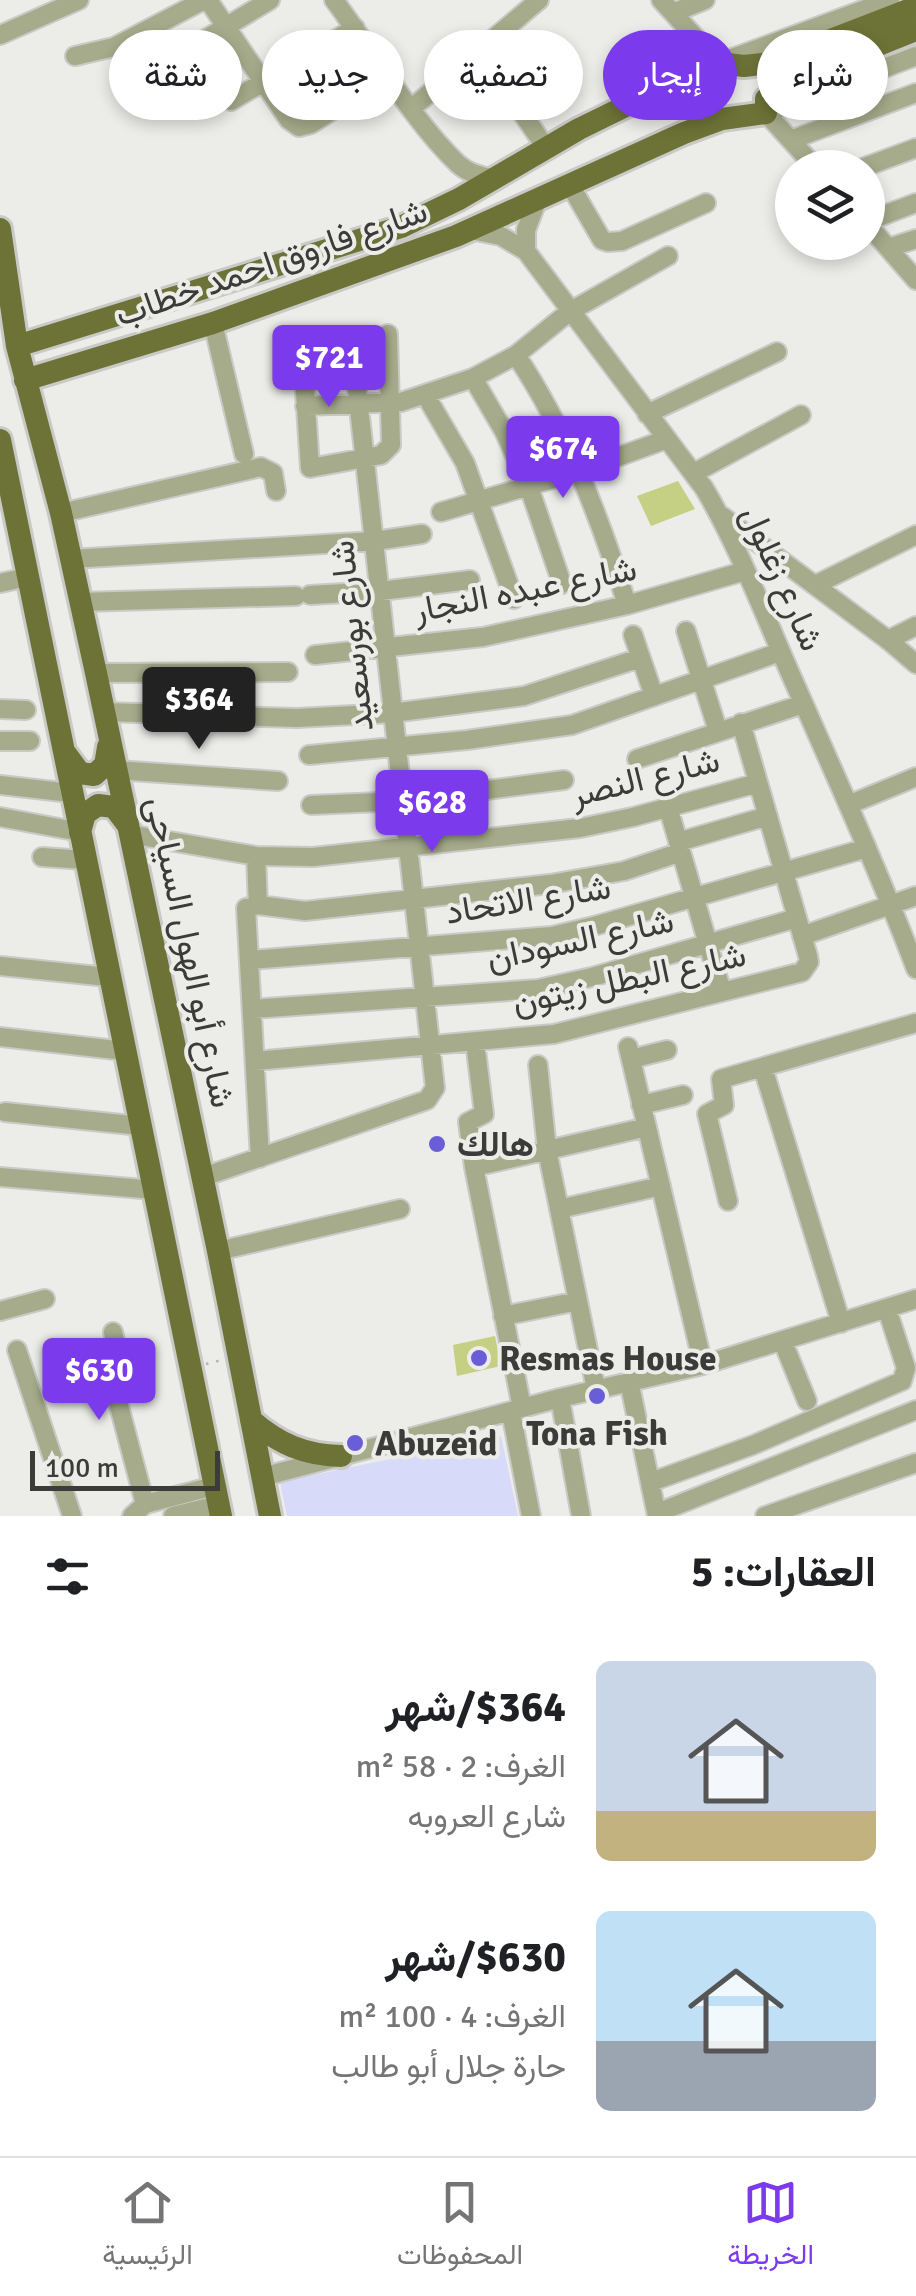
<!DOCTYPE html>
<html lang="ar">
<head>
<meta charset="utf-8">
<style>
  body { margin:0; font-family:Signika,Vazirmatn,sans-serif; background:#f6f6f6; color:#202124; direction:rtl; height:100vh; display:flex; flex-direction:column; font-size:38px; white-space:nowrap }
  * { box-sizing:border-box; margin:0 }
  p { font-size:32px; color:#757577 }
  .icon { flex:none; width:55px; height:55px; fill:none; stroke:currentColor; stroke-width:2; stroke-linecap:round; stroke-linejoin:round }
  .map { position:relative; height:1516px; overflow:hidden; direction:ltr }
  .drawer { display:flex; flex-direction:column; background:#fff; flex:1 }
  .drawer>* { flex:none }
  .top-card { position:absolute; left:30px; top:30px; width:858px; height:90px; direction:rtl; display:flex; gap:20px }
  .controls { position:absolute; left:775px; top:150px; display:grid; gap:20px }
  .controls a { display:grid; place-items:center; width:110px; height:110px; border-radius:50%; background:#fff; box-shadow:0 5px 15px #0003; font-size:50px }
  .scale { position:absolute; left:30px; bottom:25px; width:190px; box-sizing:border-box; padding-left:10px; border:5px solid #3b3c3a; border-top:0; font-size:28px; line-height:35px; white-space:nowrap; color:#3b3c3a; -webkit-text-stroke:8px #ecece9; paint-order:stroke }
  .price { position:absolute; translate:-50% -85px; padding:0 22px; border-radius:10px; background:#7c3aed; color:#fff; font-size:32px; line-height:65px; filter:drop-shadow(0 2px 5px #0008) }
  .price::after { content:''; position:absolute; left:50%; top:60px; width:30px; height:22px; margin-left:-15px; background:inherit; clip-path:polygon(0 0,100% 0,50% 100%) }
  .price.current { background:#222; color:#fff }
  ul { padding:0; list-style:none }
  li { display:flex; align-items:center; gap:30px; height:250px; padding:0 40px }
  li span { display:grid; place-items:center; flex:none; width:280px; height:200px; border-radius:15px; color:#555 }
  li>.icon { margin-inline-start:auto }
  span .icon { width:120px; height:120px; fill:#fffc; stroke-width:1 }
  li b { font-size:42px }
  h2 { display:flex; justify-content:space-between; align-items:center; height:120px; padding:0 40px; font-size:42px }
  .tag { padding:0 35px; border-radius:45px; background:#fff; box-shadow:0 5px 15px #0003; font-size:35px; line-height:90px }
  .tag.current { background:#7c3aed; color:#fff }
  .tabs { display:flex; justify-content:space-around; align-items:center; height:140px; border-top:2px solid #e0e0e0; background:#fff; font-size:28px; color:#757577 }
  .tabs a { display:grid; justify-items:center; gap:5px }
  .tabs .current { color:#7c3aed }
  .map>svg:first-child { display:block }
  .green { fill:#d8daf9 }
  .building { fill:#c6d084 }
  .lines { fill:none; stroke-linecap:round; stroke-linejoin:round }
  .minor-casing { stroke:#c9c9c6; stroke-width:22 }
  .major-casing { stroke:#c9c9c6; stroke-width:28 }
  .path { stroke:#b2b2af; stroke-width:2.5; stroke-dasharray:2.5 8; stroke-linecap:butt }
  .minor { stroke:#a6ab8b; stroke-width:18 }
  .major { stroke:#6d7337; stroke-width:22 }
  .poi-dot { fill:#695ed7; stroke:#ecece9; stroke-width:4 }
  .labels { text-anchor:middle; stroke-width:8; stroke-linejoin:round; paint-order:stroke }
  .street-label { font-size:35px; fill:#3b3c3a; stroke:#ecece9 }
  .poi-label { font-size:35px; font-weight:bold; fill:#3b3c3a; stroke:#ecece9; text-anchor:start }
</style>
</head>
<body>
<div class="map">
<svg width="916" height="1516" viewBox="0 0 916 1516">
  <rect width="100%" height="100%" fill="#ecece9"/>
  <!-- green -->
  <path class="green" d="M 501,1436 L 518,1516 L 287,1516 L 280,1482 Z"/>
  <!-- building -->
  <path class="building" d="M 678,481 L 695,509 L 651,526 L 637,496 Z
    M 495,1336 L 501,1366 L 457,1376 L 453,1345 Z"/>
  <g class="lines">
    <!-- minor casing -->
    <g class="minor-casing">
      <path id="minor" d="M 208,0 L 289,120 L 299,127 L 311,124 L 388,75
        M 334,0 C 373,52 412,120 458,164 C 468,173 481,177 494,178
        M 661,0 L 719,63 L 890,0
        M 673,13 L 705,0
        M 0,35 L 79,0
        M 191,48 L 270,0
        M 480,51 L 546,148
        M 75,56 L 114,47 L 204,0
        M 231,101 L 355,28
        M 412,108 L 539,0
        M 791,140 L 916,93
        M 816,168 L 766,113 L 916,56
        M 862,168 L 916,148
        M 570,185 L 602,240 L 608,242 L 622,241 L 706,203
        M 868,221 L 916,203
        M 868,225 L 916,280
        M 471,230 L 501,236 L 526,251 L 704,488 C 740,549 765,617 794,682 C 836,777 879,872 916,969
        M 888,248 L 916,239
        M 526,251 L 526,230 L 537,201
        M 213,323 L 244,454
        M 516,355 C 567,432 600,517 627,605
        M 303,361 L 310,468 L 381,455 L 391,445 L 388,334
        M 473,378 L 505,433 L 529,487 L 562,584
        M 426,396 L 465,463 L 514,599
        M 305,406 L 401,402 L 473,378 L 516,355 L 569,312 L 668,256
        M 647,414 L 777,352
        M 694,473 L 801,415
        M 441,512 L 579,471 L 667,439
        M 61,513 L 261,467 L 273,473 L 276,491
        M 722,516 L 888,640 L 916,664
        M 71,559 L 375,541 L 422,534
        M 0,583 L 28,577
        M 815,585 L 916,535
        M 310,595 L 381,591 L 470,580
        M 81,602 L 296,596
        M 686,631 L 718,731
        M 633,635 L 654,696
        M 888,640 L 916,626
        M 315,655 L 483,637 L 627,605 L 745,571
        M 96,673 L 288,672
        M 0,709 L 26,710
        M 105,712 L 297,718 L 392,713 L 524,696 L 640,658
        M 0,741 L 30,741
        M 309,755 L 467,740 L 572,725 L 780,652
        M 637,759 L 803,704
        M 116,770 L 278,781
        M 0,785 L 71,793
        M 311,805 L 402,801 L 564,780
        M 848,805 L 916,777
        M 668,807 L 722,992
        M 0,817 L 80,832
        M 129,834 L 256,856 L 313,857 L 580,828 L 633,817 L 758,783
        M 678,842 L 768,816
        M 256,856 L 258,905
        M 42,857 L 85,860
        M 258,905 L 305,911 L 550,884 L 624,871 L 681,852
        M 258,905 L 246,908 L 260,1158
        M 802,936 L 916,896
        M 250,960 L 552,936 L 594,926 L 867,848
        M 0,966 L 108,977
        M 252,1009 L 538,989 L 592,977 L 797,918
        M 0,1037 L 125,1051
        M 475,1042 L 484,1114 L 468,1122 L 474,1167 L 522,1408
        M 628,1047 L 703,1365
        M 631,1059 L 667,1050
        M 255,1061 L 554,1034 L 802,972 L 809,962 L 808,956 L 741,723
        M 538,1065 L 547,1150 L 596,1389
        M 763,1068 L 841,1323
        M 641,1105 L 683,1095
        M 5,1112 L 141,1126
        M 474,1167 L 647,1127
        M 0,1177 L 155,1190
        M 203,1177 L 427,1100 L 435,1088 L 352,345
        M 728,1201 L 707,1114 L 724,1105 L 721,1079 L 916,1023
        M 559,1209 L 661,1186
        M 218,1251 L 400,1209
        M 0,1311 L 45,1299
        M 503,1316 L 578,1301
        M 113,1332 L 121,1368 L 114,1387 L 145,1504
        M 783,1342 L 807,1401
        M 17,1350 L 72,1516
        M 629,1381 L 657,1516
        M 560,1398 L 581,1516
        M 511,1412 L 531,1516
        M 262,1477 L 560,1398 L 703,1365 L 916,1299
        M 651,1482 L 753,1445 L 902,1381 L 906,1368 L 887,1309
        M 657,1513 L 916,1410
        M 132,1516 L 145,1504 L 214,1486
        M 173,1516 L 218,1505
        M 765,1516 L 916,1463"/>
    </g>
    <!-- major casing -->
    <g class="major-casing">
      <path id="major" d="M 0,229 L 17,346 L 61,513 L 96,673 L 218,1251 L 270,1516
        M 17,346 L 401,227 L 459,199 L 579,129 L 689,75 L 719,63 L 744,66 L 771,63 L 916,7
        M 25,380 L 213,323 L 456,236 L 684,133 L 722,119 L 766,113 L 766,99 L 786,82 L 916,30
        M 0,440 L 221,1516
        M 66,754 L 80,773 L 94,775 L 105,765 L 108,747
        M 80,832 L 85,814 L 98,805 L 114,807 L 127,824
        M 251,1420 C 279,1444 304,1455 341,1456"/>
    </g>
    <!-- path -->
    <path class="path" d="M 206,1364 L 222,1360"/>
    <!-- minor -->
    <use href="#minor" class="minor"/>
    <!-- major -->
    <use href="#major" class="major"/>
  </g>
  <!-- markers -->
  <g class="poi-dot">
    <circle cx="437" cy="1144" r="10"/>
    <circle cx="479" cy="1358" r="10"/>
    <circle cx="597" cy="1396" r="10"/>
    <circle cx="355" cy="1443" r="10"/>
  </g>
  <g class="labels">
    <!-- street labels -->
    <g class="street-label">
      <text transform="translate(271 262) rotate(-19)" y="12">شارع فاروق احمد خطاب</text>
      <text transform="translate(783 578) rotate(66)" y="12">شارع زغلول</text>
      <text transform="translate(525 589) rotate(-11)" y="12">شارع عبده النجار</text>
      <text transform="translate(351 636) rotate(-96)" y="12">شارع بورسعيد</text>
      <text transform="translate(645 777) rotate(-14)" y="12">شارع النصر</text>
      <text transform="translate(528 899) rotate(-9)" y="12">شارع الاتحاد</text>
      <text transform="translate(580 939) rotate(-12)" y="12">شارع السودان</text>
      <text transform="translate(191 952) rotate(78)" y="12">شارع أبو الهول السياحى</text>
      <text transform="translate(629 978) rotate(-12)" y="12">شارع البطل زيتون</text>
    </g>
    <!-- poi labels -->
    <g class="poi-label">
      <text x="457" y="1156">هالك</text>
      <text x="499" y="1370">Resmas House</text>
      <text x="597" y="1445" text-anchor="middle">Tona Fish</text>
      <text x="375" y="1455">Abuzeid</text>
    </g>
  </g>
</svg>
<div class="controls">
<a><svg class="icon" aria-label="layers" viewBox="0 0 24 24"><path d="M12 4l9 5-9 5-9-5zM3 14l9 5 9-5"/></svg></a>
</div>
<div class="scale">100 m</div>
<b class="price" style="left:329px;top:410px">$721</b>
<b class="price" style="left:563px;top:501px">$674</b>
<b class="price current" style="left:199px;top:752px">$364</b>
<b class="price" style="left:432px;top:855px">$628</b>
<b class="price" style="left:99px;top:1423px">$630</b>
<div class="top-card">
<a class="tag">شراء</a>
<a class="tag current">إيجار</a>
<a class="tag">تصفية</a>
<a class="tag">جديد</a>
<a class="tag">شقة</a>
</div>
</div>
<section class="drawer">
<h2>العقارات: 5<svg class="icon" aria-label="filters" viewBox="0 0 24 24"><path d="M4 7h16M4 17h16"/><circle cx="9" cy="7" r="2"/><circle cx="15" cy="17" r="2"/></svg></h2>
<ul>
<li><span style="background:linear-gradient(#c9d6e8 75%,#c2b280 0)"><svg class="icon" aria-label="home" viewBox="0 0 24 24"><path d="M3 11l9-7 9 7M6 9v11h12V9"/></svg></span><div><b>$364/شهر</b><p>الغرف: 2 · 58 m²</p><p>شارع العروبه</p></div></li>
<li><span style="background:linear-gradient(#bfe0f5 65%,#9aa5b1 0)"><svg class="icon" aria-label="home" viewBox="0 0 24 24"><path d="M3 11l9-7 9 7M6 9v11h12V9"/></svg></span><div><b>$630/شهر</b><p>الغرف: 4 · 100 m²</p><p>حارة جلال أبو طالب</p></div></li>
</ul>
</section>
<nav class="tabs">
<a class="current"><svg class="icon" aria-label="map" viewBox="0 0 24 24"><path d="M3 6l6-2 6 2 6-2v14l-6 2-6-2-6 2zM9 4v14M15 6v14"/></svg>الخريطة</a>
<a><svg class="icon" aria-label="saved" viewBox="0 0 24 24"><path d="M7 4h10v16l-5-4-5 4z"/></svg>المحفوظات</a>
<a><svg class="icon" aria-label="home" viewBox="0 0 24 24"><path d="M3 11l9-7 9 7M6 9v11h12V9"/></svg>الرئيسية</a>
</nav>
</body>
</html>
